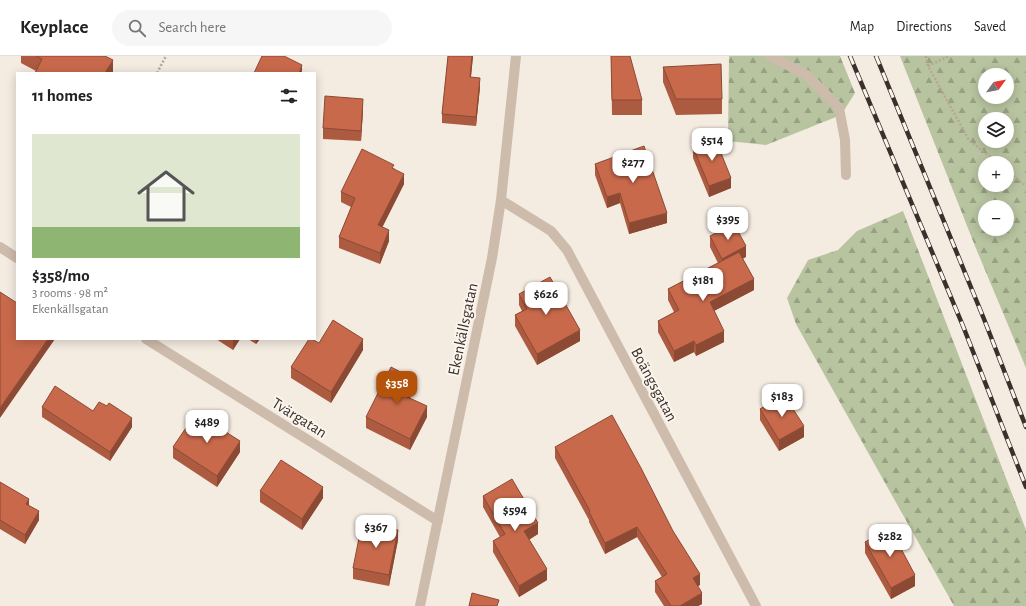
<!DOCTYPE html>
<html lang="en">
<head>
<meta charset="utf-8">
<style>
  body { margin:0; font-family:"Alegreya Sans",sans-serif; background:#f6f6f6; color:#222; height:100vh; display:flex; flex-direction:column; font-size:15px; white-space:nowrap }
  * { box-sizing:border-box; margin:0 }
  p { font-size:13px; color:#767676 }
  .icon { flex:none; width:22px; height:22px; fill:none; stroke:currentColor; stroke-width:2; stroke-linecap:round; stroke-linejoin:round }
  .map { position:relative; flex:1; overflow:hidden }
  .panel { position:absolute; left:16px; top:16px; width:300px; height:268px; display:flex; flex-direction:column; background:#fff; border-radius:0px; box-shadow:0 2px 10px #0003 }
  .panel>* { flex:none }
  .needle { width:26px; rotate:57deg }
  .tools { position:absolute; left:978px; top:12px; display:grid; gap:8px }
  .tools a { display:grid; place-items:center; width:36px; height:36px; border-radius:50%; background:#fff; box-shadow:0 2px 10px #0003; font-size:20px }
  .price { position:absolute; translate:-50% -34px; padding:0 9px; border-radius:8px; background:#fff; color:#222; font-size:13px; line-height:26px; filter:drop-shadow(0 1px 2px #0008) }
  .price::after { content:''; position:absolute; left:50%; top:24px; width:12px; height:9px; margin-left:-6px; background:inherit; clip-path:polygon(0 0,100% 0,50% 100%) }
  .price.selected { background:#b45309; color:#fff }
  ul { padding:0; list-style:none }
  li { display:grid; align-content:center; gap:8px; height:212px; padding:0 16px }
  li+li { border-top:1px solid #e0e0e0 }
  li span { display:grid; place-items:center; height:124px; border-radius:0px; color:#555 }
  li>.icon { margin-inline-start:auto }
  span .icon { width:72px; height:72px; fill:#fffc; stroke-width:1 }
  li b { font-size:17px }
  h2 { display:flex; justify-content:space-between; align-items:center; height:48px; padding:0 16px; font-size:17px }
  header { display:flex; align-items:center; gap:24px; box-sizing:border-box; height:56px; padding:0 20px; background:#fff; border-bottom:1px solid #e0e0e0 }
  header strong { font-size:19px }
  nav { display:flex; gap:22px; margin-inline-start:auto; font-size:14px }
  .search { width:280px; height:36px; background:#f6f6f6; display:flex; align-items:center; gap:10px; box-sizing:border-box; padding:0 14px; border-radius:22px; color:#767676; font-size:15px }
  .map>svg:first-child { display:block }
  .forest { fill:url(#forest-firs); fill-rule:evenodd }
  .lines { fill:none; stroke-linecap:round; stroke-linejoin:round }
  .path { stroke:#b9a596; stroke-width:2.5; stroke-dasharray:2 2; stroke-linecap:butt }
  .minor { stroke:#cdbbac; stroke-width:10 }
  .rail-casing { stroke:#3b302b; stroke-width:4.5 }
  .rail { stroke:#fbf5ee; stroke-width:3; stroke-dasharray:9; stroke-linecap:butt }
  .wall { fill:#ac5a40 }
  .shaded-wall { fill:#8c4a34 }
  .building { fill:#c8694b; stroke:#8c4a34 }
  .labels { text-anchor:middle; stroke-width:4; stroke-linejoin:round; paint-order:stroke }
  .street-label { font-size:16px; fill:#3b302b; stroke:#fbf5ee }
</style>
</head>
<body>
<header>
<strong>Keyplace</strong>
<div class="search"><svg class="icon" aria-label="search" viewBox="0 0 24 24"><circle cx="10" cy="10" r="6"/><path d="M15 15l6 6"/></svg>Search here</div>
<nav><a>Map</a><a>Directions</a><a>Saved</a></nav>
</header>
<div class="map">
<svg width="1026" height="550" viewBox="0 0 1026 550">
  <defs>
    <pattern id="forest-firs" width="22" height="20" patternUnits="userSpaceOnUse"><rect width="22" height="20" fill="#b8c4a0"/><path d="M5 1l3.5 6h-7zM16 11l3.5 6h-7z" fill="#97a083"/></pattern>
  </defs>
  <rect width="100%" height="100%" fill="#f4ebe1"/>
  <!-- forest -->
  <path class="forest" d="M 729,0 L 840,0 L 855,37 L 841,59 L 766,89 L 728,85 Z
    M 900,0 L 1026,0 L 1026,312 L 975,190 ZM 985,19 L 1007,19 L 1007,41 L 985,41 ZM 985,63 L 1007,63 L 1007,85 L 985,85 ZM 985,107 L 1007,107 L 1007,129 L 985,129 ZM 985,151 L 1007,151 L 1007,173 L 985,173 Z
    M 903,155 L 1026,474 L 1026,550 L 954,550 L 796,268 L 787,242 L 808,204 L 838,194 L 857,175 Z"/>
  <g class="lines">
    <!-- path -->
    <path class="path" d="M 926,0 L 928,10 L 969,84 L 998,107
      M 928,10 L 949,0
      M 157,17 L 166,0
      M 1007,115 L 1026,130"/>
    <!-- minor -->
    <path class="minor" d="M 770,0 L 807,19 L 839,52 L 845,84 L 846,119
      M 501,144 L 551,175 L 567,194 L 756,550
      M 0,191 L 17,202
      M 146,283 L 438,465
      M 420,550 L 492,202 L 501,144 L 516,0"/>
    <!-- rail casing -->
    <g class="rail-casing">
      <path id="rail" d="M 850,0 L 963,270 L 1026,431
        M 876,0 L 984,263 L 1026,371"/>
    </g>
    <!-- rail -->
    <use href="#rail" class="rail"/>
  </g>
  <!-- wall -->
  <path class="wall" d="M 21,0 L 105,0 L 113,17 L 36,15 L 21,7 Z
    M 448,0 L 473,0 L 471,21 L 480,31 L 476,70 L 442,67 L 442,58 Z
    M 611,0 L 642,44 L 642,59 L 612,59 Z
    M 663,11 L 722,43 L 722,58 L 676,59 L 663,26 Z
    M 363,54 L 361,85 L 323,83 L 323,72 Z
    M 693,91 L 731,132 L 709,141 L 693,102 Z
    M 595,108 L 667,167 L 629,178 L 620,147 L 607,152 L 595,119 Z
    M 394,112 L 404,128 L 382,171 L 389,185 L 380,208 L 339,192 L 339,181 L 351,151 L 341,146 L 341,136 Z
    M 710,180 L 746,201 L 743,202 L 754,234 L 714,255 L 724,286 L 696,300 L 694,296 L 674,306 L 658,276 L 658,265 L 674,256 L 668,244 L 668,233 L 718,207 L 710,191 Z
    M 519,238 L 580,285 L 537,309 L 515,270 L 515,259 L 522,255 L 519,249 Z
    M 216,283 L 240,283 L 233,294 Z
    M 248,283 L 260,283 L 256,288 Z
    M 319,287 L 363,294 L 331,347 L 291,322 L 291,311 Z
    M 414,334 L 410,342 L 427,361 L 410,394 L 366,372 L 366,361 Z
    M 42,351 L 93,355 L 132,371 L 110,405 L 42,361 Z
    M 760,353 L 804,381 L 779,395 L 760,364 Z
    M 173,391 L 240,396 L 217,431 L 173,402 Z
    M 555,391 L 700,529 L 697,530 L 702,548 L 698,550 L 664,550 L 655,536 L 655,525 L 662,521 L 637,481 L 605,498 L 589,466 L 589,464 L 555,402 Z
    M 0,426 L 29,449 L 39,464 L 25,488 L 0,473 Z
    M 260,435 L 323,442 L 302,474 L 260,446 Z
    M 483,440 L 538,478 L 529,484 L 547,524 L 519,541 L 493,496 L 493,485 L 500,481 L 483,451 Z
    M 398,484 L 389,530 L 353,523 L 353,512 Z
    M 865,486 L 915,530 L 891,543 L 865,497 Z"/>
  <!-- shaded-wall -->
  <path class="shaded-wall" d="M 472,0 L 473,0 L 470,30 L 470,21 Z
    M 113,4 L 113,17 L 105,17 Z
    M 302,9 L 302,17 L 299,17 Z
    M 480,22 L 480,31 L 476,70 L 476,61 Z
    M 363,43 L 363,54 L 361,85 L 361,75 Z
    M 404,118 L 404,128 L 378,180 L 378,169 Z
    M 731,122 L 731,132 L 709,141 L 709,130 Z
    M 620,137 L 620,147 L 607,152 L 607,141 Z
    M 667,157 L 667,167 L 629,178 L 629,167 Z
    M 389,174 L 389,185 L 380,208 L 380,197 Z
    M 746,190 L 746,201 L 722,213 L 722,203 Z
    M 754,223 L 754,234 L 710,257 L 710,246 Z
    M 580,274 L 580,285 L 537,309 L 537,298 Z
    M 724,275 L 724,286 L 696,300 L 696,289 Z
    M 48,283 L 55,283 L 0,362 L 0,352 Z
    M 233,283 L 240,283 L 233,294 Z
    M 256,283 L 260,283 L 256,288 Z
    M 363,283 L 363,294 L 331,347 L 331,336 Z
    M 694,285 L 694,296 L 674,306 L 674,295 Z
    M 414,323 L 414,334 L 405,351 L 405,340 Z
    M 427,350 L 427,361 L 410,394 L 410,383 Z
    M 132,362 L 132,371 L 110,405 L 110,396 Z
    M 804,370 L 804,381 L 779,395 L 779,384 Z
    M 240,385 L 240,396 L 217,431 L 217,420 Z
    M 323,431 L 323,442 L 302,474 L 302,463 Z
    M 29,443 L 29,452 L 26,448 Z
    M 39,455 L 39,464 L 25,488 L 25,479 Z
    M 538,467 L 538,478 L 524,486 L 524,475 Z
    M 637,471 L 637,481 L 605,498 L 605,487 Z
    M 398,474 L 398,484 L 389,530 L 389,519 Z
    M 547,513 L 547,524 L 519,541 L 519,530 Z
    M 700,518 L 700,529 L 693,533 L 693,522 Z
    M 915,519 L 915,530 L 891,543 L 891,532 Z
    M 702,537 L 702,548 L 698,550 L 680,550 Z"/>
  <!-- building -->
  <path class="building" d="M 36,0 L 105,0 L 113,4 L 105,17 L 35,17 L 42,3 Z
    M 262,0 L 284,0 L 302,9 L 299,17 L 254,17 Z
    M 448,0 L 472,0 L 470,21 L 480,22 L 476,61 L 442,58 Z
    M 611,0 L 630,0 L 642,44 L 612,44 Z
    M 721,8 L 722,43 L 676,43 L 663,11 Z
    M 325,40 L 363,43 L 361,75 L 323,72 Z
    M 715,82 L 731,122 L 709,130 L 693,91 Z
    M 644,90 L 667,157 L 629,167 L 620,137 L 607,141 L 595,108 Z
    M 362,93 L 394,109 L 392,112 L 404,118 L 378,169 L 389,174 L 380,197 L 339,181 L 355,142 L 341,136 Z
    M 734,168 L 746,190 L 722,203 L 710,180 Z
    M 739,196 L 754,223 L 710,246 L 724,275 L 696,289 L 694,285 L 674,295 L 658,265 L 679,254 L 668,233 Z
    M 550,221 L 580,274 L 537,298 L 515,259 L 527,253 L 519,238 Z
    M 0,236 L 17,247 L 17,283 L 48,283 L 0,352 Z
    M 333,264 L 363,283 L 331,336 L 291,311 L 309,283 L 312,283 L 319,287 Z
    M 391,311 L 414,323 L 405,340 L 427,350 L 410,383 L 366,361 Z
    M 55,330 L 93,355 L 99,346 L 107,350 L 109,347 L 132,362 L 110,396 L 42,351 Z
    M 784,339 L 804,370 L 779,384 L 760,353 Z
    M 196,357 L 240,385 L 217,420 L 173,391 Z
    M 612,359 L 641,412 L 673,475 L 700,518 L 693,522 L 702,537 L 680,550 L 671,550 L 655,525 L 667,518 L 637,471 L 605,487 L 589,456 L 590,455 L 555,391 Z
    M 281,404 L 323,431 L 302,463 L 260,435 Z
    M 512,423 L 538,467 L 524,475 L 547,513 L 519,530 L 493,485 L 505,478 L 483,440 Z
    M 0,426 L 29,443 L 26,448 L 39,455 L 25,479 L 0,464 Z
    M 362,467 L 398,474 L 389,519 L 353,512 Z
    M 890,472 L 915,519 L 891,532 L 865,486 Z
    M 472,537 L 499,544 L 497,550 L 469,550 Z"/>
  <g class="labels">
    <!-- street labels -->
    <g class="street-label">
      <text transform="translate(462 273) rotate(-78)" y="6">Ekenkällsgatan</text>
      <text transform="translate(655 328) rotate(62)" y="6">Boängsgatan</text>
      <text transform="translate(300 361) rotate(32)" y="6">Tvärgatan</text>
    </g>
  </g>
</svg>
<div class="tools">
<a><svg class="needle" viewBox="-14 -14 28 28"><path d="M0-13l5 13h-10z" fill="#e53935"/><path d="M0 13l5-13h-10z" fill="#767676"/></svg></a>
<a><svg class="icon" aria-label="layers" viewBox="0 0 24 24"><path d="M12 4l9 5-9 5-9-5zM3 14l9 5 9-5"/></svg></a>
<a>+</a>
<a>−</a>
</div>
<b class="price" style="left:712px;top:106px">$514</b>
<b class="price" style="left:633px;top:128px">$277</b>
<b class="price" style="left:728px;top:185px">$395</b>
<b class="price" style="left:703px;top:246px">$181</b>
<b class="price" style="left:546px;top:260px">$626</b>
<b class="price selected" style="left:397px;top:349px">$358</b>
<b class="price" style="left:782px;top:362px">$183</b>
<b class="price" style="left:207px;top:388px">$489</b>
<b class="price" style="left:515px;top:476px">$594</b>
<b class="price" style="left:376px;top:493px">$367</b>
<b class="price" style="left:890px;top:502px">$282</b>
<section class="panel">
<h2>11 homes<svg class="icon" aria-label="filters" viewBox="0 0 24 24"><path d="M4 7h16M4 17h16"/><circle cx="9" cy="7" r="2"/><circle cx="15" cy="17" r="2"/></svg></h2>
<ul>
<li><span style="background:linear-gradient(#dfe7d0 75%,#8fb573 0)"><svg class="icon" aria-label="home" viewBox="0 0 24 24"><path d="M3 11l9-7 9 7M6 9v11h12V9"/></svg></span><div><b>$358/mo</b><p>3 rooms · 98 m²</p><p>Ekenkällsgatan</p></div></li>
</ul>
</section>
</div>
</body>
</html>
